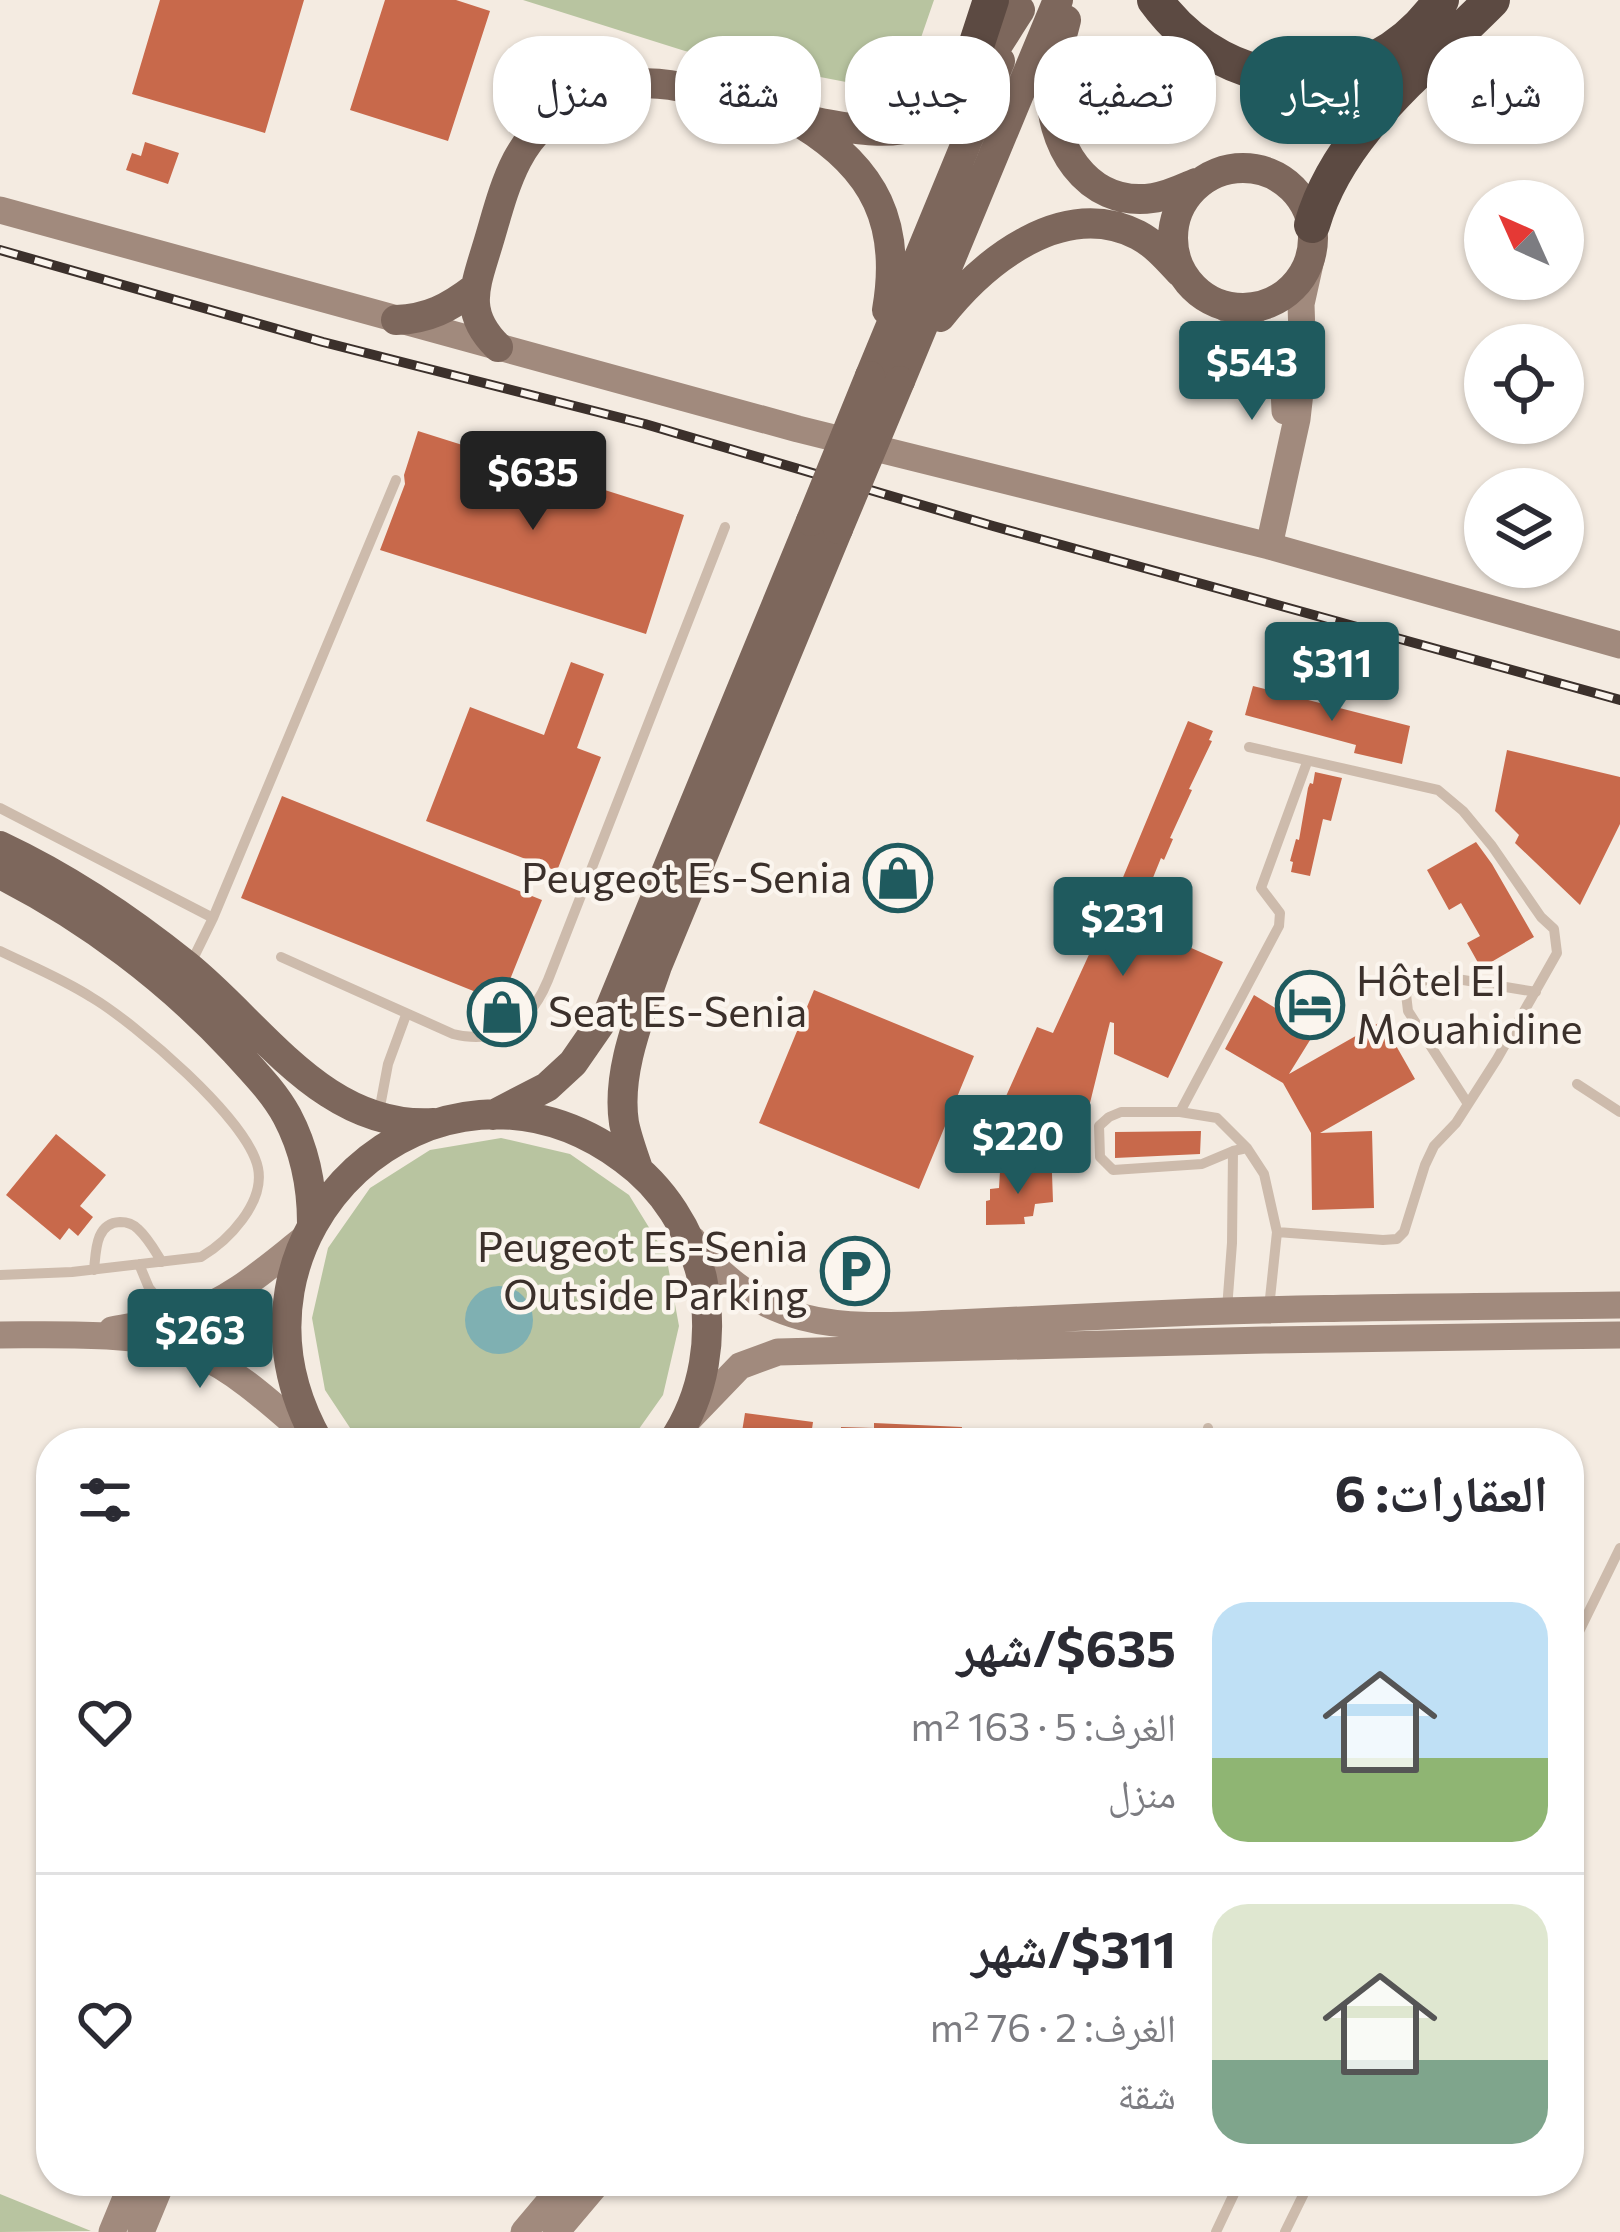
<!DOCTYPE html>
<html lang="ar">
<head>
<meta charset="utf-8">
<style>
  body { margin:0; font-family:Commissioner,"Noto Naskh Arabic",sans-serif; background:#f7f7f7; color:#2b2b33; direction:rtl; height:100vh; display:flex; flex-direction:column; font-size:45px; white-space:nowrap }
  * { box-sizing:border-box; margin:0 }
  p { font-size:39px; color:#7c7c81 }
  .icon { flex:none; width:66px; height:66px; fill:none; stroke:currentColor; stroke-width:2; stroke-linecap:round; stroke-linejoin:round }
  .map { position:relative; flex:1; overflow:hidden; direction:ltr }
  .details { position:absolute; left:36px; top:1428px; width:1548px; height:768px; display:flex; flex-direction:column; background:#fff; border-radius:48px; box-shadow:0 3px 9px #0004; direction:rtl }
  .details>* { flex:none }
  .guide { position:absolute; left:36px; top:36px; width:1548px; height:108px; direction:rtl; display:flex; gap:24px }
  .needle { width:78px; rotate:315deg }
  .controls { position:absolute; left:1464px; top:180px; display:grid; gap:24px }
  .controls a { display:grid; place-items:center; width:120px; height:120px; border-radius:50%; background:#fff; box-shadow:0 3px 9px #0004; font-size:60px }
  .price { position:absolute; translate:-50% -102px; padding:0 27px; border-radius:12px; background:#1f5a5e; color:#fff; font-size:39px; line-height:78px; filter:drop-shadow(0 3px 6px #0008) }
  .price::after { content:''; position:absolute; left:50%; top:72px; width:36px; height:27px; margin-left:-18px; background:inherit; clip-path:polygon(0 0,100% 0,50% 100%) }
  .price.active { background:#222; color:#fff }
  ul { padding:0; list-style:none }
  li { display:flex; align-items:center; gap:36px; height:300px; padding:0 36px }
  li+li { border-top:3px solid #e1e1e2 }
  li span { display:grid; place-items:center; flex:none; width:336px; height:240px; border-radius:36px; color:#555 }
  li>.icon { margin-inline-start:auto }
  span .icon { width:144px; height:144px; fill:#fffc; stroke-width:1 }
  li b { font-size:51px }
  h2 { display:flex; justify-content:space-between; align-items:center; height:144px; padding:0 36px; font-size:51px }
  .tag { padding:0 42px; border-radius:48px; background:#fff; box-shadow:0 3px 9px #0004; font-size:42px; line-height:108px }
  .tag.active { background:#1f5a5e; color:#fff }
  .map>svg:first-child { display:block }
  .green { fill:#b8c4a0 }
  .water { fill:#7fb0b2 }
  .building { fill:#c8694b }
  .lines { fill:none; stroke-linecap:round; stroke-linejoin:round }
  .lane { stroke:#cdbbac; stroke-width:10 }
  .secondary { stroke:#a18a7d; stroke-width:27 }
  .primary { stroke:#7d675c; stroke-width:30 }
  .highway { stroke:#5c4a42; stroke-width:36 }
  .rail-casing { stroke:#3b302b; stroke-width:10 }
  .rail { stroke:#fbf5ee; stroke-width:6; stroke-dasharray:18; stroke-linecap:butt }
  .primary-bridge { stroke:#7d675c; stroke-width:30 }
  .labels { text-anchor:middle; stroke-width:9; stroke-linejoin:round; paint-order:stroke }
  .poi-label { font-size:42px; fill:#3b302b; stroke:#fbf5ee; text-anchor:end }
</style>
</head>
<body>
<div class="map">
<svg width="1620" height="2232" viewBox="0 0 1620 2232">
  <rect width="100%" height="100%" fill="#f4ebe1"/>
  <!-- green -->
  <path class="green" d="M 523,0 L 934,0 L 915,55 L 892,77 L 846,82 L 685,51 Z
    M 501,1138 L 570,1154 L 629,1195 L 666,1255 L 679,1326 L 663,1395 L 629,1443 L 360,1443 L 325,1390 L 312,1318 L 328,1248 L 370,1188 L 430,1150 Z
    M 0,2194 L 91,2231 L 0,2232 Z"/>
  <!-- water -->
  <path class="water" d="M465 1320a34 34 0 1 1 68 0a34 34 0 1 1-68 0Z"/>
  <!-- building -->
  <path class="building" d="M 160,0 L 304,0 L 265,133 L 132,94 Z
    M 385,0 L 456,0 L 490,11 L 448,141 L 350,110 Z
    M 145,142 L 179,153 L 168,184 L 126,170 L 132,153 L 141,156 Z
    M 418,431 L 684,515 L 646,634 L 380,550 L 405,484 L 404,475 Z
    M 571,662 L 604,674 L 577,748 L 601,757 L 557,871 L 426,821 L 470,707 L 544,735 Z
    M 1253,686 L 1410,726 L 1402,764 L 1354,753 L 1356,745 L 1245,715 Z
    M 1188,721 L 1213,731 L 1209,740 L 1212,741 L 1189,789 L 1192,790 L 1170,838 L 1173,839 L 1164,860 L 1161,858 L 1150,885 L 1153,886 L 1137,924 L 1223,962 L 1168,1078 L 1114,1054 L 1114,1023 L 1110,1022 L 1086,1119 L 1042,1117 L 1028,1129 L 1014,1128 L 998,1114 L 1037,1027 L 1053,1033 L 1109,911 Z
    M 1507,750 L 1620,777 L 1620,824 L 1580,905 L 1515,843 L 1519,835 L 1495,811 Z
    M 1315,772 L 1342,778 L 1331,821 L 1323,819 L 1310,876 L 1291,872 L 1293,862 L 1290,861 L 1296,839 L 1299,840 L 1308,788 L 1310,783 L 1313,784 Z
    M 282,796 L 542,900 L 501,1002 L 241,898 Z
    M 1476,842 L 1492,864 L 1534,937 L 1481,968 L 1467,943 L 1480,936 L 1461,903 L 1449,910 L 1427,870 Z
    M 814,990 L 974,1056 L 919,1189 L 759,1123 Z
    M 1254,995 L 1315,1032 L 1289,1074 L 1382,1021 L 1415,1079 L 1320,1133 L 1372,1131 L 1374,1208 L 1312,1210 L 1311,1133 L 1283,1083 L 1225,1049 Z
    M 1201,1131 L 1200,1154 L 1115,1158 L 1115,1132 Z
    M 56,1134 L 106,1175 L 80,1206 L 93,1217 L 78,1236 L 69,1228 L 60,1240 L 6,1195 Z
    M 1000,1171 L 1052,1173 L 1053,1202 L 1035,1204 L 1033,1216 L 1024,1217 L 1025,1224 L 986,1225 L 986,1201 L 990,1200 L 990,1189 L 999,1188 Z
    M 745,1413 L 813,1422 L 810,1443 L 777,1443 L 741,1438 Z
    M 874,1423 L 962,1427 L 961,1443 L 841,1443 L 841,1427 L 874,1428 Z"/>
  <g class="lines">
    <!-- lane -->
    <path class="lane" d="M 1249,747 L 1438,790 L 1463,811 L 1492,846 L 1541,917 L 1554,929 L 1557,953 L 1497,1059 L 1456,1123 L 1434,1146 L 1425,1165 L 1404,1232 L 1397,1239 L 1383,1240 L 1277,1232
      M 0,808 L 213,918
      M 0,951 C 31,966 63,979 91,997 C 135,1023 248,1119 258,1168 C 265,1203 228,1241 201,1257 L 72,1272 L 0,1275
      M 281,957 L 453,1034 C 500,1046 531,1022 548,980 L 725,527
      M 191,963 L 213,918 L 396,480
      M 1577,1084 L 1620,1112
      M 1468,1104 L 1408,1011 L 1406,994 L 1416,982 L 1445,977 L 1536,992
      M 379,1112 L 388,1064 L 406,1015
      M 1180,1112 L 1279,926 L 1280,913 L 1261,888 L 1306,765
      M 1247,1148 L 1233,1151 L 1202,1164 L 1113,1170 L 1100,1157 L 1099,1126 L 1109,1117 L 1121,1112 L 1180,1112 L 1217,1118 L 1247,1148 L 1264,1174 L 1277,1232 L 1269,1308
      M 139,1264 L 149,1288 L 172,1316
      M 94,1270 C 96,1252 95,1223 120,1222 C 127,1222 133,1224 138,1229 C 148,1238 155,1251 162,1262
      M 1227,1309 L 1232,1243 L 1233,1151
      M 1205,1443 L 1208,1428
      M 1569,1652 L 1620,1548
      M 1216,2232 L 1240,2181
      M 1285,2232 L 1310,2181"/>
    <!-- secondary -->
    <path class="secondary" d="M 0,210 L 798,429 L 1269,546 L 1620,645
      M 1220,304 C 1267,336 1284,352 1285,411
      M 1269,546 L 1297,419 L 1303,366 L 1301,304 L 1311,259
      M 693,1240 C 719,1278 757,1305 802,1317 C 851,1330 906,1325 956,1323 C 1013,1320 1071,1318 1129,1315 C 1292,1307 1456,1307 1620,1305
      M 112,1330 C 136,1325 162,1323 186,1315 C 232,1300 268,1267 305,1238
      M 0,1335 C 55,1335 147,1331 196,1353 C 241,1373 279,1411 317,1443
      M 688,1420 L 740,1366 L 778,1352 L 1265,1340 L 1620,1335
      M 112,2232 L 133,2181
      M 141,2232 L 162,2181
      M 524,2232 L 567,2181
      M 556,2232 L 599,2181"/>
    <!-- primary -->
    <path class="primary" d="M 1066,20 C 1061,40 1054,62 1052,83 C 1047,142 1086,208 1153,198 C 1168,196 1182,189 1196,183
      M 802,124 C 875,169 902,224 887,310
      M1173 238a70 70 0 1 1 140 0a70 70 0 1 1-140 0Z
      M 940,317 C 984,261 1063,197 1138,235 C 1155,244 1167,258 1180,272
      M 396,320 C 428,319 449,308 475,288
      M 498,347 C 463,313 475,287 487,247 C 496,218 503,187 517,160 C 546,105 609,76 670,85 C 721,93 770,114 821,123 C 854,129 887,136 920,125 C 962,111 996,46 1020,10
      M 870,376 L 1000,61
      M 900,381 L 1058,0
      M 0,846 C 68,878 128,918 186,965 C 261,1025 324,1130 434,1123
      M 0,874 C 87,918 169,980 235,1051 C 254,1072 274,1092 287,1116 C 305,1150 312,1185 312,1223
      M 493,1115 L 547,1087 L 573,1063 L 609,1011 L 811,521
      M 638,1169 C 633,1154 627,1138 624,1123 C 616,1071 641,1014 657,966 L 838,529
      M 319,1443 C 199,1234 436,1019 624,1159 C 663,1187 691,1231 702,1278 C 714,1335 705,1395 672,1443"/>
    <!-- highway -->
    <path class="highway" d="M 1155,0 C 1229,102 1369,104 1441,0
      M 971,83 L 975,49 L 991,0
      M 1312,225 C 1339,131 1426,67 1492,0"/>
    <!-- rail casing -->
    <g class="rail-casing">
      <path id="rail" d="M 0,250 L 323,342 L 645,424 L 993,526 L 1620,700"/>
    </g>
    <!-- rail -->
    <use href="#rail" class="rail"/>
    <!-- primary-bridge -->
    <path class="primary-bridge" d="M 811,521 L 870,376
      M 838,529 L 900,381"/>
  </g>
  <!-- icons -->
  <defs>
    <g id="shop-ring" transform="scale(3.45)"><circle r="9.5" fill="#fbf5ee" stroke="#1f5a5e" stroke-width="1.5"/><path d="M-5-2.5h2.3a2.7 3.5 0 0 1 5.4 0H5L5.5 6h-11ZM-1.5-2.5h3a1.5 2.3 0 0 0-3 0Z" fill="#1f5a5e"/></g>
    <g id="hotel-ring" transform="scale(3.45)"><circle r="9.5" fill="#fbf5ee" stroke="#1f5a5e" stroke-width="1.5"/><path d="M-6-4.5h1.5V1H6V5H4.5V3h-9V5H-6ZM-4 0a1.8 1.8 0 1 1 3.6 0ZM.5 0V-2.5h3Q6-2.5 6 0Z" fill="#1f5a5e"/></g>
    <g id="parking-ring" transform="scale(3.45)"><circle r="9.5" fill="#fbf5ee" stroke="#1f5a5e" stroke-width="1.5"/><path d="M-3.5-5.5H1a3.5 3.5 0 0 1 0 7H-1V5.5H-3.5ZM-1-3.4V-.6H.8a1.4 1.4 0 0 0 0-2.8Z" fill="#1f5a5e"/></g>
  </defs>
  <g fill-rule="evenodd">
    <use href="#shop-ring" x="898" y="878"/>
    <use href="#hotel-ring" x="1310" y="1005"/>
    <use href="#shop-ring" x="502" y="1012"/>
    <use href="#parking-ring" x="855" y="1271"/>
  </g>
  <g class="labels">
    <!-- poi labels -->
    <g class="poi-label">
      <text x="852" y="893">Peugeot Es-Senia</text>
      <text x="1356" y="996" text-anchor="start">Hôtel El<tspan x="1356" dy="48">Mouahidine</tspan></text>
      <text x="548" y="1027" text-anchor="start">Seat Es-Senia</text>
      <text x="808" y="1262">Peugeot Es-Senia<tspan x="808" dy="48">Outside Parking</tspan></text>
    </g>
  </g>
</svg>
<div class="controls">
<a><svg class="needle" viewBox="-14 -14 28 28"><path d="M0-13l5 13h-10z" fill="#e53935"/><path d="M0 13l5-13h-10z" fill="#7c7c81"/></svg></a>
<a><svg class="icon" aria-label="locate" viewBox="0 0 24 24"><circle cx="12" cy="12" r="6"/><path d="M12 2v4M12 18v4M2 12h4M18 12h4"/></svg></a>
<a><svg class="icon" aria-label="layers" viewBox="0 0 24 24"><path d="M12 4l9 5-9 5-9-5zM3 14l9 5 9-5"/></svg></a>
</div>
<b class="price" style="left:1252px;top:423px">$543</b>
<b class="price active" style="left:533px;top:533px">$635</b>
<b class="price" style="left:1332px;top:724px">$311</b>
<b class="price" style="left:1123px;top:979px">$231</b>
<b class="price" style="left:1018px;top:1197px">$220</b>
<b class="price" style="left:200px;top:1391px">$263</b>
<div class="guide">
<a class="tag">شراء</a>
<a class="tag active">إيجار</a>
<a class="tag">تصفية</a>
<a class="tag">جديد</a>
<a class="tag">شقة</a>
<a class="tag">منزل</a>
</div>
<section class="details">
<h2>العقارات: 6<svg class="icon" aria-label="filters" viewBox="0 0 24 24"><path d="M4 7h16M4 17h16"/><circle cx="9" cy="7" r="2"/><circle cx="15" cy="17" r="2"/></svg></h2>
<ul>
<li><span style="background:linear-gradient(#bfe0f5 65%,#8fb573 0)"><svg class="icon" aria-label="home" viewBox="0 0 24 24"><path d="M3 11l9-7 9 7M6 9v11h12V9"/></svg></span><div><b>$635/شهر</b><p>الغرف: 5 · 163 m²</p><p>منزل</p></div><svg class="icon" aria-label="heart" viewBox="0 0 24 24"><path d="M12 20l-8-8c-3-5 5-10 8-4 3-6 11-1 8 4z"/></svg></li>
<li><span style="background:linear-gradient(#dfe7d0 65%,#7fa58c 0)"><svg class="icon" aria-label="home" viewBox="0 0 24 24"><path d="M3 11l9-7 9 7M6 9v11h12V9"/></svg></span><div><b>$311/شهر</b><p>الغرف: 2 · 76 m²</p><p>شقة</p></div><svg class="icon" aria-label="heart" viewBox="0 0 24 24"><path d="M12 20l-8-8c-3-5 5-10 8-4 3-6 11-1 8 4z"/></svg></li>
</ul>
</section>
</div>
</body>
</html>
